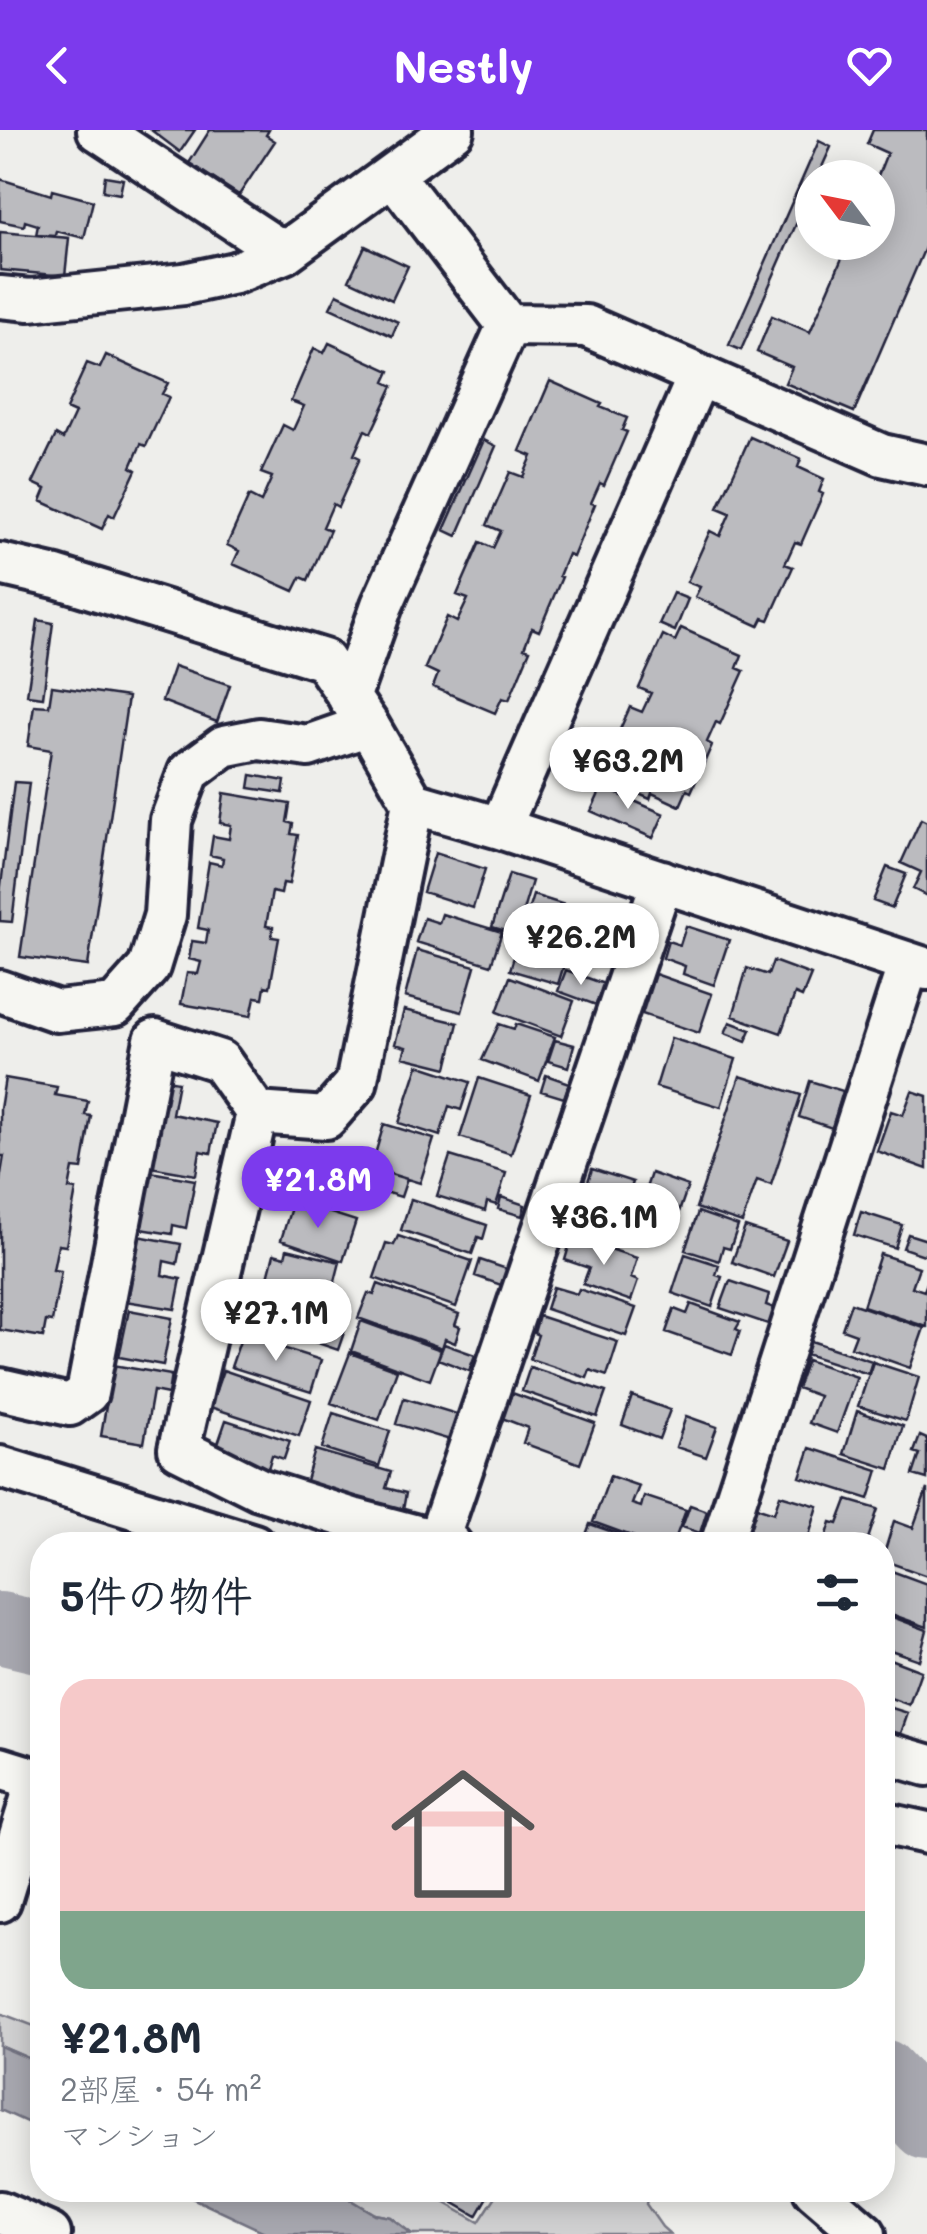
<!DOCTYPE html>
<html lang="ja">
<head>
<meta charset="utf-8">
<style>
  body { margin:0; font-family:Mali,"Klee One",sans-serif; background:#f6f6f7; color:#1f2937; height:100vh; display:flex; flex-direction:column; font-size:38px; white-space:nowrap }
  * { box-sizing:border-box; margin:0 }
  p { font-size:32px; color:#747a83 }
  .icon { flex:none; width:55px; height:55px; fill:none; stroke:currentColor; stroke-width:2; stroke-linecap:round; stroke-linejoin:round }
  .map { position:relative; flex:1; overflow:hidden }
  .drawer { position:absolute; left:30px; top:1402px; width:865px; height:670px; display:flex; flex-direction:column; background:#fff; border-radius:40px; box-shadow:0 5px 25px #0003 }
  .drawer>* { flex:none }
  .needle { width:65px; rotate:302deg }
  .fabs { position:absolute; left:795px; top:30px; display:grid; gap:20px }
  .fabs a { display:grid; place-items:center; width:100px; height:100px; border-radius:50%; background:#fff; box-shadow:0 5px 25px #0003; font-size:50px }
  .price { position:absolute; translate:-50% -85px; padding:0 22px; border-radius:35px; background:#fff; color:#222; font-size:32px; line-height:65px; filter:drop-shadow(0 2px 5px #0008) }
  .price::after { content:''; position:absolute; left:50%; top:60px; width:30px; height:22px; margin-left:-15px; background:inherit; clip-path:polygon(0 0,100% 0,50% 100%) }
  .price.selected { background:#7c3aed; color:#fff }
  ul { padding:0; list-style:none }
  li { display:grid; align-content:center; gap:20px; height:530px; padding:0 30px }
  li+li { border-top:2px solid #e0e1e3 }
  li span { display:grid; place-items:center; height:310px; border-radius:30px; color:#555 }
  li>.icon { margin-inline-start:auto }
  span .icon { width:180px; height:180px; fill:#fffc; stroke-width:1 }
  li b { font-size:42px }
  h2 { display:flex; justify-content:space-between; align-items:center; height:120px; padding:0 30px; font-size:42px }
  header { display:flex; justify-content:space-between; align-items:center; height:130px; padding:0 30px; background:#7c3aed; color:#fff; font-size:45px; font-weight:700 }
  .map>svg:first-child { display:block }
  .green { fill:#d0d0d1; stroke:#797986; stroke-width:2.5 }
  .water { fill:#a7a7af; stroke:#727281; stroke-width:2.5 }
  .lines { fill:none; stroke-linecap:round; stroke-linejoin:round }
  .river { stroke:#a7a7af; stroke-width:72 }
  .building { fill:#bbbbbf; stroke:#22223b; stroke-width:2.5 }
  .minor-casing { stroke:#22223b; stroke-width:48 }
  .minor { stroke:#f6f6f2; stroke-width:40 }
</style>
</head>
<body>
<header><svg class="icon" aria-label="back" viewBox="0 0 24 24"><path d="M15 5l-7 7 7 7"/></svg>Nestly<svg class="icon" aria-label="heart" viewBox="0 0 24 24"><path d="M12 20l-8-8c-3-5 5-10 8-4 3-6 11-1 8 4z"/></svg></header>
<div class="map">
<svg width="927" height="2104" viewBox="0 0 927 2104">
  <rect width="100%" height="100%" fill="#eeeeeb"/>
  <filter id="ink" filterUnits="userSpaceOnUse"><feTurbulence type="fractalNoise" baseFrequency=".01" numOctaves="2"/><feDisplacementMap in="SourceGraphic" scale="20" xChannelSelector="R" yChannelSelector="G"/><feConvolveMatrix kernelMatrix="1 2 1 2 8 2 1 2 1" color-interpolation-filters="sRGB"/></filter>
  <g filter="url(#ink)">
    <!-- green -->
    <path class="green" d="M 0,1883 L 34,1896 L 42,1894 L 42,1934 L 0,1916 Z
      M 334,2060 L 422,2060 L 479,2092 L 500,2060 L 649,2060 L 646,2074 L 662,2097 L 670,2104 L 412,2104 L 390,2087 L 374,2084 Z"/>
    <!-- water -->
    <path class="water" d="M 0,1916 L 42,1934 L 42,1999 L 0,1980 Z
      M 175,2060 L 334,2060 L 374,2084 L 390,2087 L 412,2104 L 269,2104 Z"/>
    <g class="lines">
      <!-- river -->
      <path class="river" d="M 0,1498 L 42,1508
        M 882,1945 L 927,1994"/>
    </g>
    <!-- building -->
    <path class="building" d="M 151,0 L 195,0 L 180,22 Z
      M 210,0 L 269,0 L 266,5 L 275,11 L 239,65 L 189,33 Z
      M 873,0 L 927,0 L 927,113 L 854,282 L 785,253 L 792,237 L 757,222 L 772,186 L 810,202 L 849,112 L 878,112 L 877,48 L 887,23 L 867,14 Z
      M 819,11 L 831,17 L 817,48 L 812,48 L 812,58 L 741,220 L 729,215 Z
      M 105,46 L 123,49 L 120,64 L 103,61 Z
      M 0,49 L 51,65 L 52,60 L 93,71 L 84,108 L 56,101 L 55,106 L 36,105 L 38,95 L 25,91 L 24,96 L 0,91 Z
      M 0,102 L 69,108 L 65,146 L 0,140 Z
      M 365,116 L 408,136 L 392,170 L 349,150 Z
      M 337,164 L 398,192 L 392,206 L 330,178 Z
      M 329,213 L 390,241 L 385,252 L 393,256 L 371,303 L 365,300 L 354,325 L 360,328 L 338,377 L 333,374 L 323,397 L 330,400 L 308,450 L 301,447 L 294,461 L 233,434 L 239,421 L 227,415 L 249,366 L 261,372 L 272,347 L 261,343 L 283,295 L 293,300 L 304,276 L 291,271 L 314,218 L 324,223 Z
      M 106,225 L 168,253 L 162,264 L 169,267 L 146,316 L 141,314 L 131,337 L 136,340 L 114,387 L 109,384 L 102,399 L 41,371 L 46,359 L 33,353 L 56,305 L 63,309 L 75,283 L 66,279 L 87,233 L 100,238 Z
      M 550,251 L 602,274 L 600,277 L 627,288 L 622,300 L 627,302 L 604,355 L 600,353 L 591,373 L 595,374 L 573,427 L 568,424 L 559,446 L 562,447 L 539,501 L 532,498 L 524,518 L 530,520 L 509,570 L 502,568 L 495,583 L 433,557 L 438,544 L 425,538 L 447,487 L 457,492 L 468,469 L 457,465 L 480,412 L 493,418 L 501,401 L 487,395 L 510,342 L 523,347 L 532,326 L 520,321 Z
      M 750,307 L 801,329 L 798,337 L 824,349 L 819,362 L 823,364 L 801,414 L 795,412 L 785,434 L 793,437 L 769,490 L 763,488 L 759,496 L 695,467 L 700,457 L 687,452 L 710,401 L 720,406 L 730,383 L 718,378 Z
      M 484,310 L 496,316 L 457,406 L 444,400 Z
      M 673,463 L 688,469 L 675,501 L 659,494 Z
      M 38,490 L 53,493 L 43,567 L 27,565 Z
      M 681,498 L 742,525 L 737,538 L 744,541 L 720,594 L 716,592 L 707,612 L 712,615 L 691,662 L 687,660 L 680,676 L 652,663 L 650,669 L 599,646 L 630,577 L 642,582 L 651,563 L 639,558 L 663,505 L 675,511 Z
      M 174,536 L 230,555 L 217,592 L 162,571 Z
      M 52,556 L 128,567 L 88,836 L 20,827 L 51,620 L 28,616 L 34,575 L 49,576 Z
      M 251,645 L 285,651 L 283,663 L 249,658 Z
      M 14,652 L 29,653 L 12,792 L 0,791 L 0,763 Z
      M 602,657 L 664,684 L 653,708 L 591,681 Z
      M 224,663 L 290,674 L 287,692 L 293,694 L 291,704 L 298,705 L 289,754 L 283,753 L 281,764 L 272,762 L 266,796 L 273,797 L 272,807 L 279,808 L 270,857 L 265,856 L 263,868 L 255,867 L 251,886 L 181,874 L 187,843 L 198,844 L 201,832 L 189,829 L 192,811 L 206,813 L 208,800 L 198,798 L 209,732 L 222,735 L 223,728 L 210,725 L 213,706 L 229,709 L 231,695 L 220,693 Z
      M 921,689 L 927,692 L 927,766 L 913,759 L 921,742 L 901,733 Z
      M 435,723 L 485,739 L 473,778 L 423,762 Z
      M 887,737 L 906,744 L 892,778 L 873,771 Z
      M 509,744 L 532,751 L 516,804 L 492,797 Z
      M 533,765 L 581,780 L 558,854 L 510,840 Z
      M 442,784 L 502,802 L 491,835 L 416,812 L 424,788 L 439,793 Z
      M 686,796 L 729,810 L 714,855 L 683,844 L 685,836 L 663,828 L 668,811 L 680,815 Z
      M 417,820 L 475,836 L 462,882 L 405,867 Z
      M 773,831 L 811,845 L 802,867 L 795,864 L 781,903 L 733,886 L 747,838 L 768,845 Z
      M 566,840 L 604,854 L 596,875 L 558,861 Z
      M 655,844 L 712,864 L 699,903 L 642,884 Z
      M 510,847 L 574,871 L 561,906 L 497,882 Z
      M 404,880 L 458,893 L 447,938 L 403,927 L 406,917 L 395,914 Z
      M 730,892 L 751,900 L 746,911 L 725,903 Z
      M 499,894 L 514,899 L 516,894 L 555,907 L 539,951 L 482,930 Z
      M 671,908 L 736,929 L 721,977 L 656,957 Z
      M 555,910 L 574,915 L 568,937 L 548,931 Z
      M 418,935 L 470,952 L 461,980 L 449,976 L 440,1006 L 399,993 Z
      M 546,945 L 569,953 L 564,968 L 541,961 Z
      M 740,946 L 801,965 L 771,1055 L 757,1050 L 742,1093 L 696,1078 Z
      M 5,948 L 57,957 L 55,965 L 88,971 L 85,985 L 91,986 L 82,1039 L 73,1038 L 69,1059 L 76,1060 L 66,1116 L 58,1115 L 53,1140 L 61,1141 L 52,1192 L 46,1191 L 43,1207 L 0,1200 L 0,1050 L 4,1026 L 0,1026 L 0,979 Z
      M 479,948 L 531,965 L 511,1024 L 460,1007 Z
      M 161,949 L 178,952 L 172,984 L 217,993 L 211,1023 L 200,1021 L 196,1045 L 145,1036 Z
      M 810,951 L 843,961 L 832,998 L 799,987 Z
      M 912,961 L 927,966 L 927,1039 L 877,1021 L 891,981 L 903,985 Z
      M 384,994 L 434,1009 L 420,1053 L 371,1038 Z
      M 450,1026 L 506,1043 L 496,1075 L 487,1072 L 485,1081 L 437,1066 Z
      M 266,1032 L 297,1035 L 330,1046 L 320,1078 L 255,1055 Z
      M 336,1034 L 364,1044 L 351,1082 L 323,1072 Z
      M 592,1039 L 633,1052 L 613,1114 L 572,1101 Z
      M 145,1041 L 195,1050 L 186,1098 L 173,1095 L 172,1104 L 135,1098 Z
      M 383,1042 L 407,1049 L 401,1067 L 377,1060 Z
      M 651,1043 L 688,1056 L 677,1088 L 667,1085 L 662,1100 L 635,1091 Z
      M 501,1067 L 525,1075 L 522,1086 L 498,1079 Z
      M 411,1069 L 487,1095 L 483,1109 L 478,1107 L 472,1124 L 401,1100 Z
      M 293,1071 L 356,1091 L 343,1131 L 281,1110 Z
      M 698,1082 L 738,1096 L 730,1119 L 723,1117 L 719,1131 L 685,1120 Z
      M 861,1082 L 902,1095 L 895,1118 L 854,1105 Z
      M 745,1097 L 787,1111 L 774,1147 L 732,1132 Z
      M 908,1104 L 927,1110 L 927,1126 L 903,1118 Z
      M 138,1106 L 181,1114 L 177,1134 L 164,1131 L 162,1145 L 181,1149 L 175,1179 L 125,1171 Z
      M 398,1106 L 472,1131 L 456,1177 L 374,1148 L 386,1113 L 394,1115 Z
      M 572,1106 L 637,1128 L 631,1148 L 638,1151 L 631,1171 L 583,1154 L 589,1138 L 565,1130 Z
      M 287,1119 L 340,1132 L 330,1171 L 266,1155 L 274,1124 L 285,1127 Z
      M 685,1124 L 719,1135 L 716,1145 L 722,1147 L 712,1177 L 672,1163 Z
      M 880,1124 L 919,1137 L 912,1157 L 924,1161 L 927,1153 L 927,1197 L 863,1176 Z
      M 480,1130 L 507,1139 L 501,1155 L 475,1146 Z
      M 730,1151 L 769,1164 L 766,1175 L 777,1179 L 771,1195 L 720,1178 Z
      M 378,1154 L 459,1184 L 455,1195 L 460,1197 L 455,1213 L 445,1209 L 442,1218 L 358,1188 L 368,1163 L 374,1165 Z
      M 553,1157 L 577,1164 L 579,1159 L 636,1178 L 626,1206 L 546,1179 Z
      M 273,1163 L 296,1171 L 298,1167 L 350,1185 L 338,1220 L 262,1194 Z
      M 851,1173 L 924,1198 L 910,1238 L 851,1217 L 856,1204 L 842,1199 Z
      M 691,1174 L 740,1192 L 736,1199 L 740,1201 L 732,1225 L 666,1202 L 674,1179 L 687,1184 Z
      M 129,1180 L 172,1188 L 163,1235 L 119,1227 Z
      M 539,1186 L 618,1212 L 607,1246 L 590,1240 L 587,1248 L 530,1229 L 538,1205 L 534,1203 Z
      M 361,1191 L 441,1220 L 430,1250 L 351,1221 Z
      M 242,1205 L 321,1230 L 311,1262 L 231,1237 Z
      M 811,1211 L 872,1231 L 868,1244 L 806,1224 Z
      M 444,1214 L 475,1225 L 469,1241 L 438,1229 Z
      M 350,1223 L 397,1240 L 379,1290 L 331,1273 Z
      M 807,1230 L 857,1247 L 837,1303 L 809,1293 L 819,1266 L 797,1258 Z
      M 873,1232 L 919,1247 L 906,1291 L 858,1276 Z
      M 113,1235 L 171,1245 L 168,1264 L 153,1261 L 144,1313 L 101,1306 Z
      M 530,1237 L 606,1262 L 597,1287 L 522,1261 Z
      M 223,1240 L 311,1270 L 299,1306 L 210,1277 Z
      M 512,1263 L 595,1293 L 580,1334 L 523,1313 L 528,1298 L 502,1288 Z
      M 632,1266 L 670,1280 L 659,1309 L 622,1295 Z
      M 404,1268 L 457,1284 L 450,1310 L 396,1294 Z
      M 857,1281 L 903,1296 L 890,1339 L 844,1324 Z
      M 333,1283 L 390,1301 L 379,1336 L 322,1318 Z
      M 686,1286 L 717,1297 L 706,1327 L 676,1317 Z
      M 226,1290 L 290,1311 L 284,1329 L 272,1325 L 267,1342 L 214,1325 Z
      M 920,1306 L 927,1309 L 927,1349 L 913,1345 L 920,1324 L 914,1322 Z
      M 810,1318 L 878,1340 L 869,1369 L 800,1347 Z
      M 315,1320 L 391,1342 L 386,1358 L 406,1363 L 402,1386 L 304,1357 Z
      M 610,1346 L 639,1356 L 632,1374 L 641,1377 L 644,1366 L 686,1380 L 673,1415 L 656,1415 L 593,1392 Z
      M 927,1359 L 927,1446 L 882,1430 L 894,1391 L 913,1398 Z
      M 780,1365 L 818,1376 L 808,1409 L 803,1408 L 801,1415 L 785,1415 L 748,1404 L 756,1377 L 774,1383 Z
      M 847,1370 L 878,1379 L 866,1415 L 824,1415 L 831,1392 L 838,1394 Z
      M 690,1375 L 707,1381 L 700,1403 L 682,1397 Z
      M 590,1394 L 627,1407 L 624,1415 L 582,1415 Z
      M 889,1440 L 927,1454 L 927,1497 L 882,1481 L 882,1457 Z
      M 882,1483 L 927,1500 L 919,1530 L 882,1517 Z
      M 882,1526 L 921,1541 L 909,1575 L 882,1565 Z
      M 882,1575 L 908,1583 L 898,1612 L 882,1607 Z
      M 432,2060 L 492,2060 L 477,2086 Z"/>
    <g class="lines">
      <!-- minor casing -->
      <g class="minor-casing">
        <path id="minor" d="M 98,0 L 284,123
          M 393,45 L 508,195 L 586,196 L 882,325 L 927,335
          M 0,167 L 30,170 L 184,154 L 235,143 L 284,123 L 453,0
          M 0,434 L 56,447 L 324,530 L 368,595 L 413,673 L 500,698 L 927,839
          M 349,568 L 382,475 L 508,195
          M 500,698 L 698,247
          M 0,861 L 57,881 L 115,875 L 149,837 L 165,785 L 171,690 L 189,642 L 224,616 L 259,609 L 308,616 L 368,595
          M 257,983 L 326,988 L 356,954 L 413,673
          M 0,1259 L 70,1275 L 87,1263 L 155,910 L 220,931 L 257,983 L 179,1319 L 259,1359 L 353,1389 L 451,1415
          M 0,1337 L 254,1415
          M 438,1410 L 662,751
          M 721,1415 L 909,833
          M 882,1622 L 927,1635
          M 0,1638 L 42,1651
          M 882,1693 L 927,1703
          M 0,1771 L 37,1650
          M 814,2060 L 865,2104
          M 0,2082 L 50,2104"/>
      </g>
      <!-- minor -->
      <use href="#minor" class="minor"/>
    </g>
  </g>
</svg>
<div class="fabs">
<a><svg class="needle" viewBox="-14 -14 28 28"><path d="M0-13l5 13h-10z" fill="#e53935"/><path d="M0 13l5-13h-10z" fill="#747a83"/></svg></a>
</div>
<b class="price" style="left:628px;top:682px">¥63.2M</b>
<b class="price" style="left:581px;top:858px">¥26.2M</b>
<b class="price selected" style="left:318px;top:1101px">¥21.8M</b>
<b class="price" style="left:604px;top:1138px">¥36.1M</b>
<b class="price" style="left:276px;top:1234px">¥27.1M</b>
<section class="drawer">
<h2>5件の物件<svg class="icon" aria-label="filters" viewBox="0 0 24 24"><path d="M4 7h16M4 17h16"/><circle cx="9" cy="7" r="2"/><circle cx="15" cy="17" r="2"/></svg></h2>
<ul>
<li><span style="background:linear-gradient(#f6c9c9 75%,#7fa58c 0)"><svg class="icon" aria-label="home" viewBox="0 0 24 24"><path d="M3 11l9-7 9 7M6 9v11h12V9"/></svg></span><div><b>¥21.8M</b><p>2部屋 · 54 m²</p><p>マンション</p></div></li>
</ul>
</section>
</div>
</body>
</html>
